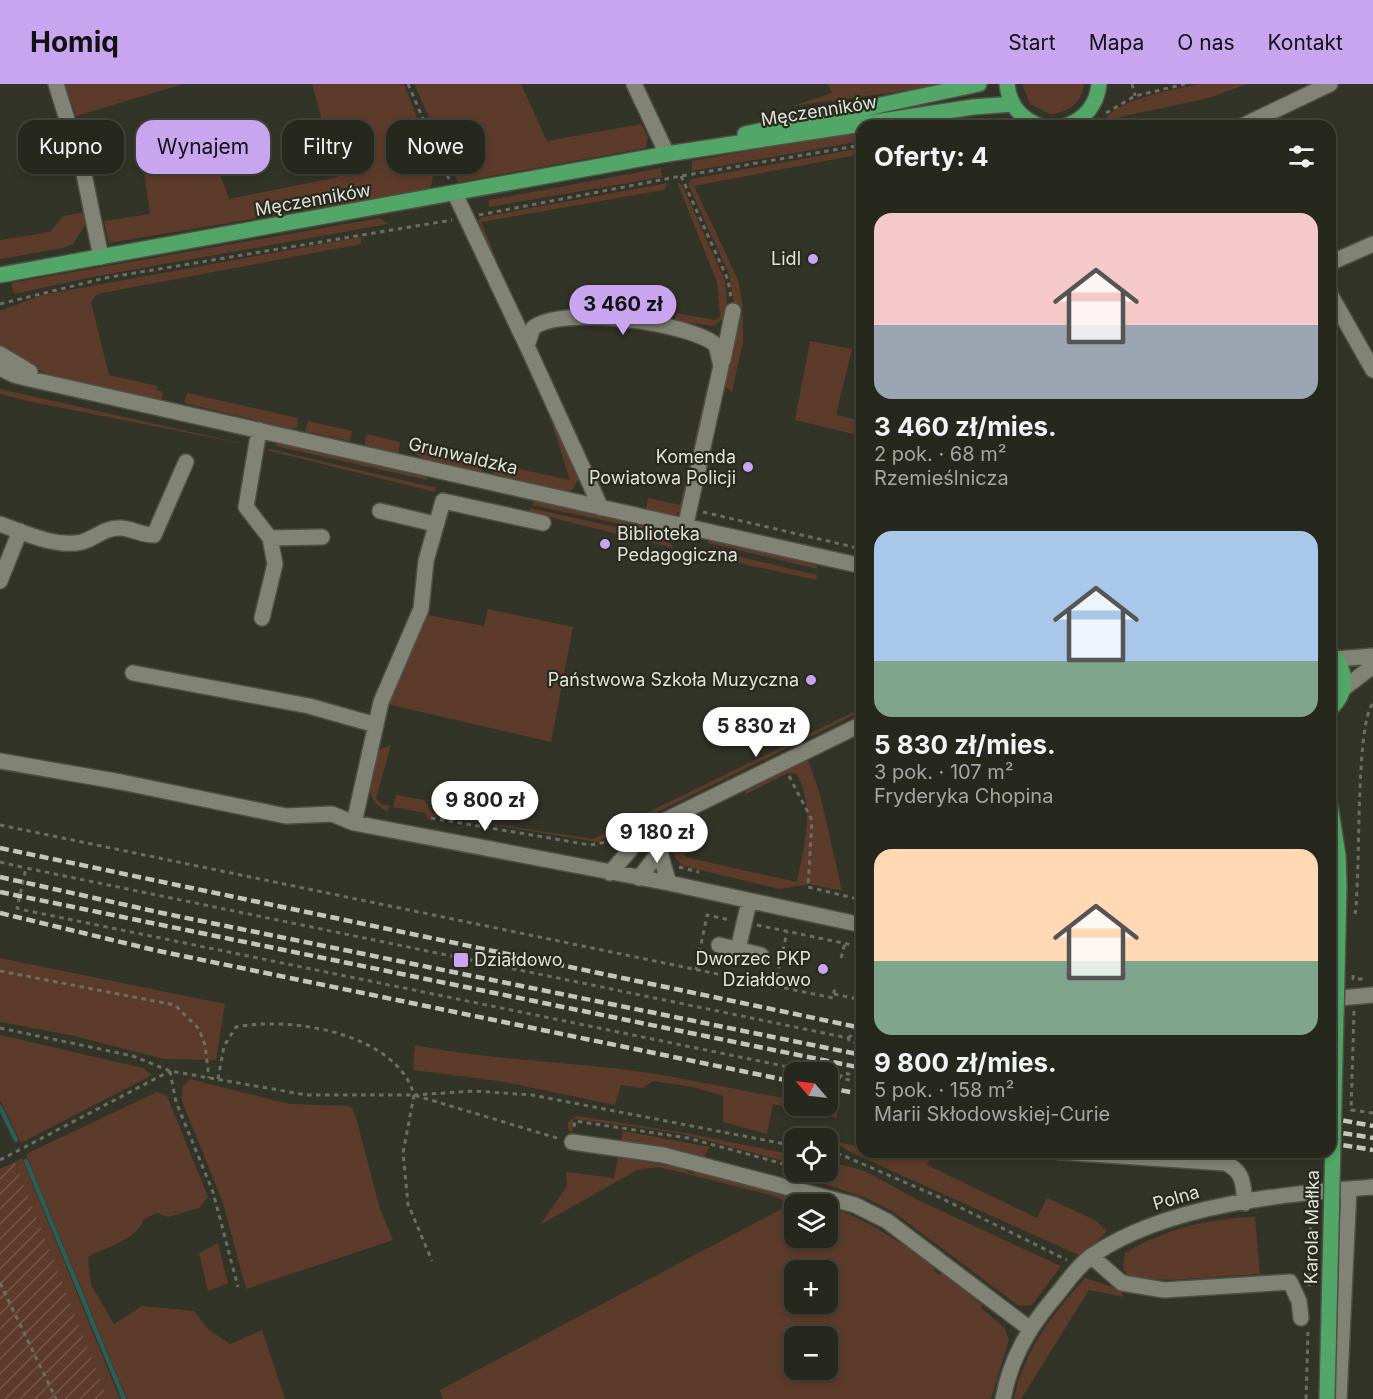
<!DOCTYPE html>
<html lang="pl">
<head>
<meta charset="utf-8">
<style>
  body { margin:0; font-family:Inter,sans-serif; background:#2e2f26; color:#f1f3f6; height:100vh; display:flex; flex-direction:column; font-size:22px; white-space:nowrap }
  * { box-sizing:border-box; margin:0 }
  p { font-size:20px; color:#a4a5a4 }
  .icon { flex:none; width:33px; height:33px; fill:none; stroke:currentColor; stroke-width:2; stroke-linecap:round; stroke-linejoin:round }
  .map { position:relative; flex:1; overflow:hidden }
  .panel { position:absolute; left:856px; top:36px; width:480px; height:1038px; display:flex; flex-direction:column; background:#26271d; border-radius:18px; box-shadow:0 3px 9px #0003,0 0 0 2px #42443b }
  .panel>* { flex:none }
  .top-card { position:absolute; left:18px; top:36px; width:570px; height:54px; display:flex; gap:12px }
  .needle { width:39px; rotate:298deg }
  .controls { position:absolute; left:784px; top:978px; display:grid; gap:12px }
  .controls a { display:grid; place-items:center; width:54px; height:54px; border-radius:12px; background:#26271d; box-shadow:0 3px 9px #0003,0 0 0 2px #42443b; font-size:30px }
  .price { position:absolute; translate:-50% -51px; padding:0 14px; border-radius:21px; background:#fff; color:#222; font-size:20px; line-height:39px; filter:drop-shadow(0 2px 3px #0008) }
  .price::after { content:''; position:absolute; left:50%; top:36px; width:18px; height:14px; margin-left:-9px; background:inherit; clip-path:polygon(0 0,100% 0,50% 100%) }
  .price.active { background:#c8a5ee; color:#111 }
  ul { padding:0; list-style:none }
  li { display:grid; align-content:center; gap:12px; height:318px; padding:0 18px }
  li span { display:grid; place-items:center; height:186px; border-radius:18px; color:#555 }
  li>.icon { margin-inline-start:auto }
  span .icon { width:108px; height:108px; fill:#fffc; stroke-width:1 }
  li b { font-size:26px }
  h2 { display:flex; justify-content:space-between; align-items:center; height:72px; padding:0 18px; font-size:26px }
  .chip { padding:0 21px; border-radius:18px; background:#26271d; box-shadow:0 3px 9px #0003,0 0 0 2px #42443b; font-size:21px; line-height:54px }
  .chip.active { background:#c8a5ee; color:#111 }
  header { display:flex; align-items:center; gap:36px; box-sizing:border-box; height:84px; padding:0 30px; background:#c8a5ee; color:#111 }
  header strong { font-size:28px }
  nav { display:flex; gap:33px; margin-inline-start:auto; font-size:21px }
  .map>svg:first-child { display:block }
  .grass { fill:#5d3b2a; fill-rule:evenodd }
  .garden { fill:url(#garden-furrows) }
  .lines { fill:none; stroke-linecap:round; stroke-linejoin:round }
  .stream { stroke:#2b5e56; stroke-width:4.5 }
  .minor-casing { stroke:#4e4f45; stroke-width:18 }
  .major-casing { stroke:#4e4f45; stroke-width:18 }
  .path { stroke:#6c6e63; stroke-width:3; stroke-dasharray:4.5 4.5; stroke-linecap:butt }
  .minor { stroke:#818475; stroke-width:15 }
  .major { stroke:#52a768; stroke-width:15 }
  .rail { stroke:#c5c7be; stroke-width:4.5; stroke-dasharray:9 4.5; stroke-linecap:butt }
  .major-bridge-casing { stroke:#4e4f45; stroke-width:18; stroke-linecap:butt }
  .major-bridge { stroke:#52a768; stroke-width:15 }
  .poi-dot { fill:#c8a5ee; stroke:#282a1d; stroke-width:2 }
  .labels { text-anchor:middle; stroke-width:4.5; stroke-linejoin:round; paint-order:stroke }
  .street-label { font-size:18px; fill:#e1e3db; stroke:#282a1d }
  .poi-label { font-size:18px; fill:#e1e3db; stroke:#282a1d; text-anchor:end }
</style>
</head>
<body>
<header>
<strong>Homiq</strong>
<nav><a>Start</a><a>Mapa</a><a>O nas</a><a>Kontakt</a></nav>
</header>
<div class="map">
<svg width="1373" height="1315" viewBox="0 0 1373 1315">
  <defs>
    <pattern id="garden-furrows" width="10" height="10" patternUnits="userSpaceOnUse" patternTransform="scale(1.5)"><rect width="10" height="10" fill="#5d3b2a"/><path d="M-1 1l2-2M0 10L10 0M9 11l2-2" fill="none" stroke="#745748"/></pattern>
  </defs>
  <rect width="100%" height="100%" fill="#323427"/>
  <!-- grass -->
  <path class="grass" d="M 65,0 L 183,0 L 76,32 Z
    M 312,0 L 404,0 L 436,83 L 430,105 L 109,159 L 104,137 L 150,130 L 142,74 L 207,52 L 229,115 L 338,93 Z
    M 414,0 L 521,0 L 547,57 L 641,40 L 648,53 L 646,64 L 458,98 Z
    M 828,0 L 955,0 L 793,22 L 832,9 Z
    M 1022,0 L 1084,0 C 1082,19 1068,29 1050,30 L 1030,20 Z
    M 1199,0 L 1247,0 L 1209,14 L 1120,33 L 1112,42 L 1100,42 C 1114,14 1170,7 1199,0 Z
    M 862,47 L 862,57 L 692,87 L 692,77 Z
    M 862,64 L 862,70 L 694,102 L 738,196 L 743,223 L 738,223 L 734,220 L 729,190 L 688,100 L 691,95 Z
    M 661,84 L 662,93 L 489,123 L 489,116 Z
    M 677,98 L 682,101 L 725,197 L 728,231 L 714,242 L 675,237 L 676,229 L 715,236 L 720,233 L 717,198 Z
    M 668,99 L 664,106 L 481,138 L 514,219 L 518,221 L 518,226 L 513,221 L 478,136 L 482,133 Z
    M 87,128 L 89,135 L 73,160 L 63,164 L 0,175 L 0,156 L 50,148 L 63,132 Z
    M 380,134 L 388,140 L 92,193 L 14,210 L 11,199 Z
    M 361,153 L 361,160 L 97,210 L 91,218 L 109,291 L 157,302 L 157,306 L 163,308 L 161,318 L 51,291 L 22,279 L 0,262 L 0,227 L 42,211 Z
    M 608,217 L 637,221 L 636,228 L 607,225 L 580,227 L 576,220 Z
    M 743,232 L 743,258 L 732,308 L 722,300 L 737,236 Z
    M 515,250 L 580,393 L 572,406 L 565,407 L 494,390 L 496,380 L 570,396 L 549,330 L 513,251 Z
    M 810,257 L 852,265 L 836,331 L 862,337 L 862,352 L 795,336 Z
    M 707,302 L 710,303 L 682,426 L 673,432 L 646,426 L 648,414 L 680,421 Z
    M 0,305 L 249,361 L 27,317 L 0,310 Z
    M 187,309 L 298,334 L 297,344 L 288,344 L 184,319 Z
    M 308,337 L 352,347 L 350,357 L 305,347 Z
    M 366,350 L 400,358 L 398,370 L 365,361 Z
    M 279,359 L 427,392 L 427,396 L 275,362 Z
    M 416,362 L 483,377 L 482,388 L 426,376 L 415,370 Z
    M 270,365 L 428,402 L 436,403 L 435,408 L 266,366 Z
    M 535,417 L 652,444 L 671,451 L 532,421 Z
    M 530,424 L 665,454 L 674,464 L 529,428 Z
    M 709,455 L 816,481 L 818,485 L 708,459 Z
    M 706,465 L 817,491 L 816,496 L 699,470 Z
    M 488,525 L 573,543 L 551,658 L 387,620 L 428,531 L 484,542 Z
    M 862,624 L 862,627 L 597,758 L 440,732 L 593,755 Z
    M 391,661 L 376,714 L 381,720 L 391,722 L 387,727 C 359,713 371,690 379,666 Z
    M 808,676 L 820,710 L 842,807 L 810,800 L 780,805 L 683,782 C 661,766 681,746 695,734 L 685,773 L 797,798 C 804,763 816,721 796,690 L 788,689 L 746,710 L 745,707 Z
    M 396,711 L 424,716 L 432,729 L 437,730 L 431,733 L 429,737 L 426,729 L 393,723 Z
    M 0,874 L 225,920 L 216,976 L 164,975 L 70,951 L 0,938 Z
    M 0,951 L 143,984 L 152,991 L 21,1059 L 0,1016 Z
    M 415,961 C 483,975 551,977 619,985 C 679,992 736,1006 795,1016 L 795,1022 L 838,1024 L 837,1034 L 773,1020 L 767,1050 L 723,1038 L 723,1012 L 693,1003 L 653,997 L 643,1004 L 621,1001 L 615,1021 L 499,997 L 413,986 Z
    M 190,995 L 289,1020 L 350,1022 L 355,1030 L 380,1125 L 393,1156 L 246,1205 L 223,1119 L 182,1017 L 182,1003 Z
    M 157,1008 L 167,1012 L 208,1113 L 199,1124 L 168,1133 L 157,1129 L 144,1135 C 136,1157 107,1162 88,1173 L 91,1201 L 114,1240 L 142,1222 L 194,1227 L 209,1246 L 230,1260 L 262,1246 L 285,1315 L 127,1315 L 26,1070 Z
    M 577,1032 L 685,1049 L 795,1071 L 795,1080 L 679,1049 L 574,1035 L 572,1049 L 568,1045 L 568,1038 Z
    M 623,1047 L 710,1063 L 704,1073 L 621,1057 Z
    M 833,1057 L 862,1063 L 862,1068 L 895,1072 L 896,1068 L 933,1068 L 927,1081 L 1037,1134 L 1047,1114 L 1095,1136 L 1107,1147 L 1083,1173 L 850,1068 Z
    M 618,1073 L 687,1085 L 687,1088 L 693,1090 L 695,1087 L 814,1118 L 795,1120 L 795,1154 L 828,1154 L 828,1123 C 869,1135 901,1159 936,1184 L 934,1187 L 940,1191 L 942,1189 L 983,1221 L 981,1224 L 1004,1243 L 1009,1256 L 991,1315 L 443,1315 L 440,1306 L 791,1120 L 774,1112 L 659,1083 L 637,1086 L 540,1141 L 567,1102 L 566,1088 L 614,1094 ZM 795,1186 L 828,1186 L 828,1220 L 795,1220 ZM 795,1252 L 828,1252 L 828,1286 L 795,1286 Z
    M 22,1074 L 120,1315 L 108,1315 L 15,1078 Z
    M 828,1077 L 865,1087 L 918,1116 L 1061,1182 L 1032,1221 L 1019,1222 L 892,1127 L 866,1114 L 822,1099 L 816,1088 L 828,1088 Z
    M 1255,1133 L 1260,1190 L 1171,1196 L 1127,1194 L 1123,1182 L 1125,1169 C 1165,1145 1209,1134 1255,1133 Z
    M 218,1159 L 228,1200 L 208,1207 L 199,1169 Z
    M 1085,1194 L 1119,1205 L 1124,1213 L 1089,1206 L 1021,1315 L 1014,1315 C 1023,1268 1053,1229 1085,1194 Z"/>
  <!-- garden -->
  <path class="garden" d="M 15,1078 L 108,1315 L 0,1315 L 0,1085 Z"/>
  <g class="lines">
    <!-- stream -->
    <path class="stream" d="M 0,1023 L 16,1056
      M 26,1077 L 124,1315"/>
    <!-- minor casing -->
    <g class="minor-casing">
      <path id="minor" d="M 56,0 L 84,90 L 101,173
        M 634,0 L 667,70
        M 1242,42 L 1330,0
        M 455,110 L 527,262
        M 1330,179 L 1373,160
        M 1330,210 L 1373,286
        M 0,270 L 30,288
        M 723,276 L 733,227
        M 0,284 L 14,291 L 30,295 L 862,482
        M 259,346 L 246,423 L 270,454 L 275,480 L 262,534
        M 601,424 L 527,262 L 533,244 C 561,221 689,238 716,261 L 721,282 L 685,444
        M 380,427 L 435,440
        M 0,440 C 25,449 56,464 82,458 C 96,454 105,443 121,444 C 133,445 142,451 154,451 L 186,378
        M 270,454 L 322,453
        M 0,497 L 20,447
        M 1336,575 L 1373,572
        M 133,589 L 309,622 L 376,641
        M 1344,604 L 1373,582
        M 0,677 L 121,698 L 286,732 L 332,730 L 354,739 L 669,799 L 862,841
        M 665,738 C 653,757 663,779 669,799
        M 354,739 L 381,618 L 421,525 L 426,477 L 443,417 L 543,439
        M 610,789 L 630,766 L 639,749 L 862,640
        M 639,794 L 660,767
        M 719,861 L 761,871
        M 738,865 L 749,818
        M 1330,915 L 1373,911
        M 572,1058 L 663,1071 L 855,1121 L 887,1137 L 1030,1245
        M 1060,1068 L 1225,1079 C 1244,1087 1243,1100 1245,1119
        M 1091,1172 L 1122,1199 L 1164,1206 L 1290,1198 L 1299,1217 L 1301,1234
        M 1003,1315 C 1010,1276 1028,1245 1053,1215 C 1066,1200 1077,1182 1093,1171 C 1167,1120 1285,1110 1373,1103
        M 1339,1315 L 1349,1105"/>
    </g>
    <!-- major casing -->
    <g class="major-casing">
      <path id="major" d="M 1007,0 C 1009,20 1021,35 1040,42
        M 1066,42 C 1085,35 1097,20 1099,0
        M 745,50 L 979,0
        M 0,191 L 667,70 L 973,23 L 1013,20
        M 1330,569 C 1348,585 1348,609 1330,625"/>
    </g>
    <!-- path -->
    <path class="path" d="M 408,0 L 449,95
      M 1132,0 L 1135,12
      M 1106,29 L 1135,12 L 1185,0
      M 968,42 L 989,38 L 996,42
      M 681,92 L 728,196 L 731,214
      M 479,131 L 681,92 L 862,61
      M 0,220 L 105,194 L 452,136
      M 703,428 L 862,465
      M 789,692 L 812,736 L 808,803 L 862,816
      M 431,734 L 590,761 L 606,758 L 620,751
      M 0,741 L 833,914 L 835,903
      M 0,778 L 26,784
      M 679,783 L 699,788
      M 1355,830 C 1361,790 1355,641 1373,619
      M 757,841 L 862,863
      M 841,874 L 845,859
      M 696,886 L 707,831 L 730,836
      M 0,887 L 175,921 L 199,945 L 205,961 L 209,994
      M 1353,891 L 1353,895 L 1364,895
      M 775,902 L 787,848
      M 834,910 L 862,916
      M 1354,927 L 1351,1026 L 1373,1029
      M 0,944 L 133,972 L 170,987 L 307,1011 L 414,1011 L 557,1054
      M 848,954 L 852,951 L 862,953
      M 170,987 L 176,1018 L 213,1108 L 238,1203
      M 813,988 L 24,826 L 17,824 L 26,784 L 848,954 L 850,958 L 862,960
      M 828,991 L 862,999
      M 839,994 L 844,989 L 862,993
      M 218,995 L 224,962 L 236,943 C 290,932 397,949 414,1011 L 474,1007 L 532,1011 L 795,1062
      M 414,1011 L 403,1069 L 408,1120 L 432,1177
      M 574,1043 L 575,1037 L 688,1054 L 795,1083
      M 828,1068 L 842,1071 L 941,1114 L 1067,1176
      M 0,1076 L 170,987
      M 812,1088 L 817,1096
      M 0,1199 L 56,1315
      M 1309,1202 L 1311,1122
      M 1306,1315 L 1308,1248"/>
    <!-- minor -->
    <use href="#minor" class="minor"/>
    <!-- major -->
    <use href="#major" class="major"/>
    <!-- rail -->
    <path class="rail" d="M 0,764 L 862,944
      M 0,793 L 162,829 L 862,971
      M 0,808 L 862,984
      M 0,829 L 154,866 L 795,998
      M 828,1004 L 862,1010
      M 1330,1034 L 1373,1042
      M 1330,1047 L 1373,1054
      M 1330,1059 L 1373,1066"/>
    <!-- major-bridge casing -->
    <g class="major-bridge-casing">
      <path id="major-bridge" d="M 1327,1315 L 1339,802 L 1338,772 L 1330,720"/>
    </g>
    <!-- major-bridge -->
    <use href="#major-bridge" class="major-bridge"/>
  </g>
  <!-- markers -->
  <g class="poi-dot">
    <circle cx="813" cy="175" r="6"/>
    <circle cx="748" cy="383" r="6"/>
    <circle cx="605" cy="460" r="6"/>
    <circle cx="811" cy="596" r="6"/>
    <rect x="453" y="868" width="16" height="16" rx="3"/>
    <circle cx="823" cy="885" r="6"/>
  </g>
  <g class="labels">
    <!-- street labels -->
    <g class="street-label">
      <text transform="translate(819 27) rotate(-9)" y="6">Męczenników</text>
      <text transform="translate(313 116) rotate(-10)" y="6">Męczenników</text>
      <text transform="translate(463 372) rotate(13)" y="6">Grunwaldzka</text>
      <text transform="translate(1176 1114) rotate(-16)" y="6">Polna</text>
      <text transform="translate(1312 1143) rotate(-89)" y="6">Karola Małłka</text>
    </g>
    <!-- poi labels -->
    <g class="poi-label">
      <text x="801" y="181">Lidl</text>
      <text x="736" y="379">Komenda<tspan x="736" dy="21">Powiatowa Policji</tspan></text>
      <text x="617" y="456" text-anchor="start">Biblioteka<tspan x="617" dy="21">Pedagogiczna</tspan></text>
      <text x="799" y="602">Państwowa Szkoła Muzyczna</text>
      <text x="811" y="881">Dworzec PKP<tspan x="811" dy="21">Działdowo</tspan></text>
      <text x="474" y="882" text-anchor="start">Działdowo</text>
    </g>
  </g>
</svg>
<div class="controls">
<a><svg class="needle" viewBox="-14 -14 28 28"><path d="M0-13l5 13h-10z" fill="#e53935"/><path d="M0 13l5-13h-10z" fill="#a4a5a4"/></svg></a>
<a><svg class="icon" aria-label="locate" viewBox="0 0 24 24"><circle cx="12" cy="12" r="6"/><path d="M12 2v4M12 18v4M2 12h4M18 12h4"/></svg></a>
<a><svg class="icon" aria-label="layers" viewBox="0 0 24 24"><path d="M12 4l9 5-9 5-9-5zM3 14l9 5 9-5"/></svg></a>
<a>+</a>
<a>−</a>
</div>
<b class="price active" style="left:623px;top:252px">3 460 zł</b>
<b class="price" style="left:756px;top:674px">5 830 zł</b>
<b class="price" style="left:485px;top:748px">9 800 zł</b>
<b class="price" style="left:657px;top:780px">9 180 zł</b>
<div class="top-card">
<a class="chip">Kupno</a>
<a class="chip active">Wynajem</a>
<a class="chip">Filtry</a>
<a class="chip">Nowe</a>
</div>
<section class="panel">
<h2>Oferty: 4<svg class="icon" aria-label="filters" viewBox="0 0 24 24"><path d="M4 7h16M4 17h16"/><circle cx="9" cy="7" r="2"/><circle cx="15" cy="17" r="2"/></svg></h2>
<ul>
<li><span style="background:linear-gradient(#f6c9c9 60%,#9aa5b1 0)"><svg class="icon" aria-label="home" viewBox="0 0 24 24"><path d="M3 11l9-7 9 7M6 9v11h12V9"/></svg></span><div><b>3 460 zł/mies.</b><p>2 pok. · 68 m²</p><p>Rzemieślnicza</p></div></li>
<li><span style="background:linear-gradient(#a9c7e8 70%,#7fa58c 0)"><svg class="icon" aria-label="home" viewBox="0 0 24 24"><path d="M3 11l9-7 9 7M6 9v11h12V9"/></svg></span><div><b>5 830 zł/mies.</b><p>3 pok. · 107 m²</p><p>Fryderyka Chopina</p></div></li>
<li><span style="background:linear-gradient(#ffd9b3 60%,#7fa58c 0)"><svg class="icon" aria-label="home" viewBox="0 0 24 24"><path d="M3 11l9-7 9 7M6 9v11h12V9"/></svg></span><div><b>9 800 zł/mies.</b><p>5 pok. · 158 m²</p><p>Marii Skłodowskiej-Curie</p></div></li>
</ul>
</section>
</div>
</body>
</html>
